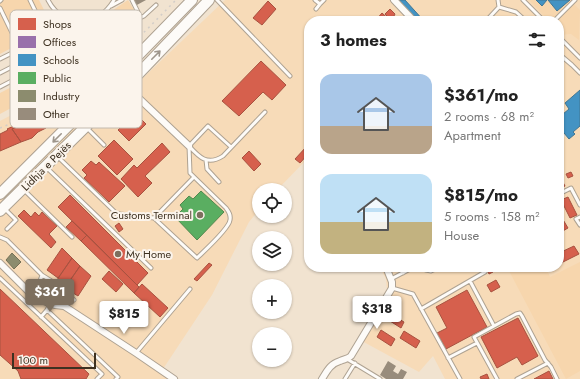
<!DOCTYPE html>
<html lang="en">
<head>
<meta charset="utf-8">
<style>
  body { margin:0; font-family:Jost,sans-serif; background:#f2f2f2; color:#222; height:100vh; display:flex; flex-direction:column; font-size:15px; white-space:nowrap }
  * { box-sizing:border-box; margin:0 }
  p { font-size:13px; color:#767676 }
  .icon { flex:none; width:22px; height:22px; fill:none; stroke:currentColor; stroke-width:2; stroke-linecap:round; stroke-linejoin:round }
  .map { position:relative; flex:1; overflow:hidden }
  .side { position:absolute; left:304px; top:16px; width:260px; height:256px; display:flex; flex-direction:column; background:#fff; border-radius:16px; box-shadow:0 1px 3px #0004 }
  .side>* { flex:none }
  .controls { position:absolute; left:252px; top:183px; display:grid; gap:8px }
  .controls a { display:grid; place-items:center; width:40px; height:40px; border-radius:50%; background:#fff; box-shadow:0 1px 3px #0004; font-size:20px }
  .scale { position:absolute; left:12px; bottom:10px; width:84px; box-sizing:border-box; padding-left:4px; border:2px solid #3e3121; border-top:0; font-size:11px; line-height:14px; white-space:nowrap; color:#3e3121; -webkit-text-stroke:3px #fbf4ec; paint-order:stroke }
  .price { position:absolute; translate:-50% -34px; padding:0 9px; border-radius:4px; background:#fff; color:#222; font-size:13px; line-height:26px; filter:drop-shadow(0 1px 2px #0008) }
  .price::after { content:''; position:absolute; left:50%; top:24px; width:12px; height:9px; margin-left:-6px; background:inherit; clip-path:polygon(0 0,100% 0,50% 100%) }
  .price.current { background:#7d6f5e; color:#fff }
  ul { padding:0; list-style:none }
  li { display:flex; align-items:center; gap:12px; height:100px; padding:0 16px }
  li span { display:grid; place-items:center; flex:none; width:112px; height:80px; border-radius:12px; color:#555 }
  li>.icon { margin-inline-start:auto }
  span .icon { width:48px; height:48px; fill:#fffc; stroke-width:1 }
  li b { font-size:17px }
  h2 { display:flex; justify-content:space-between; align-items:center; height:48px; padding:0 16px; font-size:17px }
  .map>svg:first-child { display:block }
  .built { fill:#f7dbb8 }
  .green { fill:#f7d6ad }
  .shops { fill:#d6604d; stroke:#a85240 }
  .schools { fill:#4393c3; stroke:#427692 }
  .public { fill:#5aae61; stroke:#52884e }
  .industry { fill:#8c8c6e; stroke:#757157 }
  .building { fill:#988c7c }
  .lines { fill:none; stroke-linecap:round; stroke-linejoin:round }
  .service-casing { stroke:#aea292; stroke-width:5 }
  .minor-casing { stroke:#aea292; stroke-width:8 }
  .trunk-casing { stroke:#aea292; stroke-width:12 }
  .service { stroke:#fdfbf8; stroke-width:3 }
  .minor { stroke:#fdfbf8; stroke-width:6 }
  .trunk { stroke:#fdfbf8; stroke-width:10 }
  .rail { stroke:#d2cdc8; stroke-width:1.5; stroke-dasharray:2 4; stroke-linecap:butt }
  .oneway { stroke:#9e968c }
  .poi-dot { fill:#7d6f5e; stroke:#fbf4ec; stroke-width:1.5 }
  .labels { text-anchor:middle; stroke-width:4; stroke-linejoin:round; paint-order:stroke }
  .street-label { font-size:11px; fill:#3e3121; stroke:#fbf4ec }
  .poi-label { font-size:11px; fill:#3e3121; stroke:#fbf4ec; text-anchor:end }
  .key { fill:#fbf4ec; stroke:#c2baaf; stroke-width:1 }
  .key-label { font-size:11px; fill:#3e3121 }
</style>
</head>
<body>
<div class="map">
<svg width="580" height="379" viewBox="0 0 580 379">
  <rect width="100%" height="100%" fill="#f1e3d0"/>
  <!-- built -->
  <path class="built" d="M 225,0 L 580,0 L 580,379 L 445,379 L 433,356 L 419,372 L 360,340 L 387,290 L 386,279 L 380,267 L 559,267 L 559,140 L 569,135 L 559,127 L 559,21 L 309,21 L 309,157 L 277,190 L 259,190 L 259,210 L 249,222 L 212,295 L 163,369 L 83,318 L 21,260 L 82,319 L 171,379 L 0,379 L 0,121 L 67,86 L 94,67 L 111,79 L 118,87 L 123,97 Z"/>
  <!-- green -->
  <path class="green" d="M 0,0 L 39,0 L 45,12 L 55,21 L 59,18 C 65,21 76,25 83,24 C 96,23 117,7 128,0 L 136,13 L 123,20 L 128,30 L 96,57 L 52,86 L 0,114 L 0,93 L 56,64 L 40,33 L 0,54 Z
    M 529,0 L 536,0 L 542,6 L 548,0 L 557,11 L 570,0 L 574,0 L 554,19 L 550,19 L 544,16 Z
    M 574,4 L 580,10 L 579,40 L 571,34 L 559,35 L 559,21 L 557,21 Z
    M 580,262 L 580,371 L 566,379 L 507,267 L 546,267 L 550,277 Z"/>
  <!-- shops -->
  <path class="shops" d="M 268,1 L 276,9 L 262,25 L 253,18 Z
    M 390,9 L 395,14 L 394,16 L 399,21 L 392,21 L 385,14 Z
    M 382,13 L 391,21 L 375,21 Z
    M 261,61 L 286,85 L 272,100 L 263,92 L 239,116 L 222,101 Z
    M 42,111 L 50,123 L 46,128 L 38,132 L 32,138 L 21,142 L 12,129 Z
    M 135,113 L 146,124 L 129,141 L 118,130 Z
    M 16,125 L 17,127 L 12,129 L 21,142 L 0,151 L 0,134 L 8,130 L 7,129 Z
    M 114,140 L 133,159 L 117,175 L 98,156 Z
    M 162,143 L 170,152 L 145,176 L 152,183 L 138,197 L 121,179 L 134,165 L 137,168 Z
    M 307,146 L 309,148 L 309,153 L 300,163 L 295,159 Z
    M 249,151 L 261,164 L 254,171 L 242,158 Z
    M 91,161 L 96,165 L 99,162 L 125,186 L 109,202 L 84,178 L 87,175 L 82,170 Z
    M 571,172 L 573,176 L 568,178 L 566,174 Z
    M 559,175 L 565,186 L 559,189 Z
    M 70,195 L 148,273 L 137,285 L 58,207 Z
    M 568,197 L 577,215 L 570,218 L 561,200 Z
    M 24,210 L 31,217 L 35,212 L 39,216 L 42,212 L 57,226 L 49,234 L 56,242 L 51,248 L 18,216 Z
    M 559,213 L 568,228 L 561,232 L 559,228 Z
    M 72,221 L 87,235 L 81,241 L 66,227 Z
    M 119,223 L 123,229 L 119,232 L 115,226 Z
    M 87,235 L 139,287 L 134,293 L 81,241 Z
    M 574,246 L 579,254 L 559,264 L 559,253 Z
    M 62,248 L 72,258 L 58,278 L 47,270 Z
    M 72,258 L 80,266 L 66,286 L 57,280 Z
    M 209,263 L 212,265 L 197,281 L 194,279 Z
    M 80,266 L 91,276 L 78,296 L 65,288 Z
    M 486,267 L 497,267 L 492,270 L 493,272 L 489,274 Z
    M 109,271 L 123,284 L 116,292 L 102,279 Z
    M 496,280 L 500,287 L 491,292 L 487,285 Z
    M 142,284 L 168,308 L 160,317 L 134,293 Z
    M 0,289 L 89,374 L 86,379 L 21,379 L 18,371 L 0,355 Z
    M 467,290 L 487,327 L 446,349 L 437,333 L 447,328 L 436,307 Z
    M 394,316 L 404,322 L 401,328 L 390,321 Z
    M 518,318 L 538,356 L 522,365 L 517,357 L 497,368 L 481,337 Z
    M 381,330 L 395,339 L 391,346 L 377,337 Z
    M 404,331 L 420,341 L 416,348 L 400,338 Z
    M 549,371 L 553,379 L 534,379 Z
    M 487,374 L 489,379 L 481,379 L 480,377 Z"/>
  <!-- schools -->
  <path class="schools" d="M 393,0 L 405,0 L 424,21 L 412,21 Z
    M 536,0 L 547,0 L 542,6 Z
    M 548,0 L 570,0 L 557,11 Z
    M 580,90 L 580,126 L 573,132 L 575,134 L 569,139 L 559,127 L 559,109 L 563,114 L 569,109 L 565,103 Z"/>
  <!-- public -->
  <path class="public" d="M 201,191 L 224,212 L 197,240 L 175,217 L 183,209 L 180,205 L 189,196 L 193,199 Z"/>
  <!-- industry -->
  <path class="industry" d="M 12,253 L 21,262 L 14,269 L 6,260 Z"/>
  <!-- building -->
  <path class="building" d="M 132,0 L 146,0 L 135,6 Z
    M 388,361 L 396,366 L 393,371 L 398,374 L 401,369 L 407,372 L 403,379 L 386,379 L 380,375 Z"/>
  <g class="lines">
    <!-- service casing -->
    <g class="service-casing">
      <path id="service" d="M 30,0 L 59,60 L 72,67
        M 48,0 C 63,29 98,28 114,0
        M 132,0 L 138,12
        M 217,0 L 290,76
        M 315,0 L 320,4 L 324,0
        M 498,0 L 499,7
        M 523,0 L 544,21
        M 0,1 L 1,0
        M 111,6 L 122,0
        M 0,8 L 17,43
        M 316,9 L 320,4
        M 57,13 L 49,35 L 38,40 L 48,62 L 57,58
        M 486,21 L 499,7 L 516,12 L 526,21
        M 554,21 L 575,0
        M 129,23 L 144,16 L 156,5
        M 559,37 L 580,58
        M 559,54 L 572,65 L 580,73
        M 0,59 L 38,40
        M 0,73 L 43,51
        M 0,87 L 48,62
        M 95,122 L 116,124 L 128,112 L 123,92
        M 87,128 L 104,145
        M 189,146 C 199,157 207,166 223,156 L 265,112
        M 58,157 L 116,213 L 120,214 L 154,218
        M 206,160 L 207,169 L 219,182
        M 47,168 L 151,268
        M 194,177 L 154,218 L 197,258 C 204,251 229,229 230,220 C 231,215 229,212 226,208 L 190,173 L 189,146 L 208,126 L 231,147
        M 24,190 L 72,237
        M 559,194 L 571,188 L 580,205
        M 5,209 L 16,220 L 7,229
        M 580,217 L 576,219 L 580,225
        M 0,237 L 7,240 L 42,275 L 37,290
        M 400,267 L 403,273
        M 424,267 L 426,270 L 431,271 L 440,267
        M 42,275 L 50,280 L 74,300
        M 0,278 L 102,374 L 97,379
        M 391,279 L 414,267
        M 470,281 L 494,326
        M 392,288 L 413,294 L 460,379
        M 421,309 L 485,272
        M 47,310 L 118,377 L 116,379
        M 41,317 L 47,310 L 50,304
        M 136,353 L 190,289
        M 448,358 L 477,343
        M 347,359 L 380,379
        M 345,379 L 355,363
        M 497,379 L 474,337 L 516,314 L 520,313 L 522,316 L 545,360 L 551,367 L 557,379
        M 517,379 L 548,363"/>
    </g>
    <!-- minor casing -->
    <g class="minor-casing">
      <path id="minor" d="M 394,0 L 414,21
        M 126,86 L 189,146
        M 0,263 L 33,296
        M32.5 295a5.5 5.5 0 1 1 11 0a5.5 5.5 0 1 1-11 0Z
        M 44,294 L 58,301 L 64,306 L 136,353 L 174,379
        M 41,300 L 55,305 L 64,306
        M 322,379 C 327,371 330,364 340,361 C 344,359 348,359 351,356 L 392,288 L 392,282 L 386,267"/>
    </g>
    <!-- trunk casing -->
    <g class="trunk-casing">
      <path id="trunk" d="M 0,194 L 117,77 L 192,0
        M 0,211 L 123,90 L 209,0"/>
    </g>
    <!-- service -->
    <use href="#service" class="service"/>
    <!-- minor -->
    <use href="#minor" class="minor"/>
    <!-- trunk -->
    <use href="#trunk" class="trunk"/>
    <!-- rail -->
    <path class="rail" d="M 0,128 C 43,111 84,86 119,56 C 139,38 157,19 176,0"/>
  </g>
  <!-- one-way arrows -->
  <defs><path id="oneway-shaft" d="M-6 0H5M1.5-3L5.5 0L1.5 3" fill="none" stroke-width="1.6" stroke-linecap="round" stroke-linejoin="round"/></defs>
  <g class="oneway">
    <use href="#oneway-shaft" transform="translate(156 55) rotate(-45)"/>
    <use href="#oneway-shaft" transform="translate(57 138) rotate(135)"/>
  </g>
  <!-- markers -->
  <g class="poi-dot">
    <circle cx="200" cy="215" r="4"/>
    <circle cx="118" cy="254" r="4"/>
  </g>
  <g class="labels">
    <!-- street labels -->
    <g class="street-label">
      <text transform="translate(46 166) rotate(-45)" y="4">Lidhja e Pejës</text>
    </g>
    <!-- poi labels -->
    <g class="poi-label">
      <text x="192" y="219">Customs Terminal</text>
      <text x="126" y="258" text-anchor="start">My Home</text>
    </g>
  </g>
  <!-- legend -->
  <rect x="10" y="10" width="132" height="118" rx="6" class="key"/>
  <rect x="18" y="18" width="18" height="12" fill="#d6604d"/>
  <rect x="18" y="36" width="18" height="12" fill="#9970ab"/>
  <rect x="18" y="54" width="18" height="12" fill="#4393c3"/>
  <rect x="18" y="72" width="18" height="12" fill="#5aae61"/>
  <rect x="18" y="90" width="18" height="12" fill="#8c8c6e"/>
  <rect x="18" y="108" width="18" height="12" fill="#988c7c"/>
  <g class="key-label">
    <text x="43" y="28">Shops</text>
    <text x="43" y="46">Offices</text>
    <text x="43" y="64">Schools</text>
    <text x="43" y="82">Public</text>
    <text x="43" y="100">Industry</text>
    <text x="43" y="118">Other</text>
  </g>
</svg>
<div class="controls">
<a><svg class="icon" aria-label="locate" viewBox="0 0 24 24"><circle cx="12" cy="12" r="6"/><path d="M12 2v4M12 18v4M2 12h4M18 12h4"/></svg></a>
<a><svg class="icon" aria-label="layers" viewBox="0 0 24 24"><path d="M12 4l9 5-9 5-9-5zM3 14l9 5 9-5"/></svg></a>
<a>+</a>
<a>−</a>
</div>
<div class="scale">100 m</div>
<b class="price current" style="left:50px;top:313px">$361</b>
<b class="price" style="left:377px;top:330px">$318</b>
<b class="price" style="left:124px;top:335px">$815</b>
<section class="side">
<h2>3 homes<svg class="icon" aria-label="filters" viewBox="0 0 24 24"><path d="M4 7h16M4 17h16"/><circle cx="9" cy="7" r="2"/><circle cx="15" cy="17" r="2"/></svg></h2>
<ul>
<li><span style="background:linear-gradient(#a9c7e8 65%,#b9a48a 0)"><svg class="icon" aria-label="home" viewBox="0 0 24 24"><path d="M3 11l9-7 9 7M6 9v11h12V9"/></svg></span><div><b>$361/mo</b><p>2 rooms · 68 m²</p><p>Apartment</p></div></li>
<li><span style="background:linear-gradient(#bfe0f5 60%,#c2b280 0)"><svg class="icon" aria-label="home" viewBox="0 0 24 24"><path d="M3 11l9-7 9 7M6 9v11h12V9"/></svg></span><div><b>$815/mo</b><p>5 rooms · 158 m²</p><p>House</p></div></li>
</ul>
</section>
</div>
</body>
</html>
